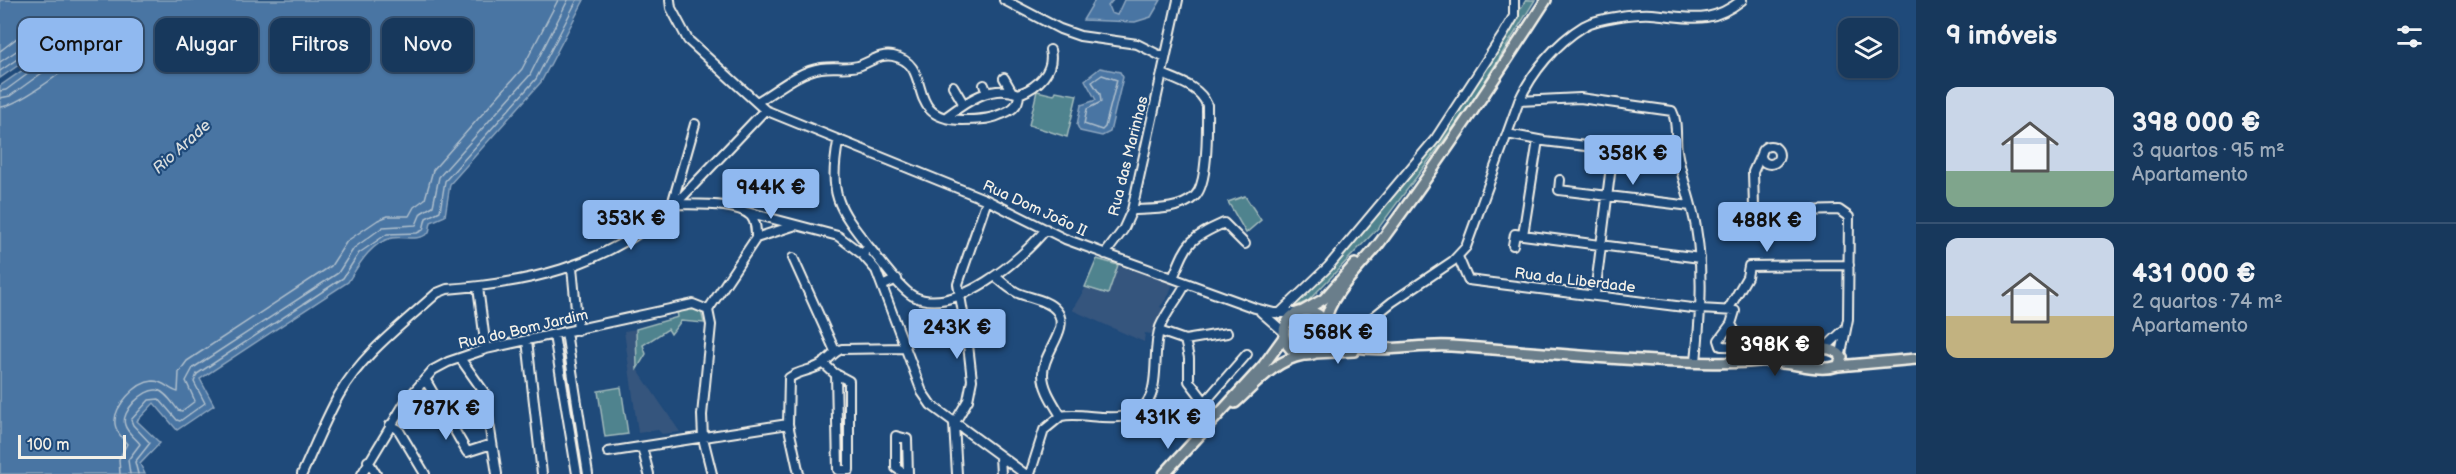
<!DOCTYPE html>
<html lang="pt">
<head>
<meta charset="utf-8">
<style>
  body { margin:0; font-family:"Balsamiq Sans",sans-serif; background:#244365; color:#f1f3f6; height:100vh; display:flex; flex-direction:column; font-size:22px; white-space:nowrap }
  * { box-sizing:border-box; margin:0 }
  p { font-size:20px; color:#9eacbb }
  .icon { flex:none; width:33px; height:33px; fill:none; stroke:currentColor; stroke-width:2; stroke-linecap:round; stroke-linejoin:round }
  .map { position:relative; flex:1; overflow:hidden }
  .panel { display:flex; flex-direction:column; background:#17385c; width:540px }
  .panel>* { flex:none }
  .guide { position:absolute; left:18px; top:18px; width:570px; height:54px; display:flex; gap:12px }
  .controls { position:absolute; left:1838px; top:18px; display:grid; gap:12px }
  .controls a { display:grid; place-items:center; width:60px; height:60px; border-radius:12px; background:#17385c; box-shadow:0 2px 4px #0004,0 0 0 2px #365272; font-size:30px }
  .scale { position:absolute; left:18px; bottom:15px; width:108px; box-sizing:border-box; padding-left:6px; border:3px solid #f4f1e8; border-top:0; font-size:16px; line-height:21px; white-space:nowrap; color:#f4f1e8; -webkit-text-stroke:4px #1f4a7a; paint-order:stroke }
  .price { position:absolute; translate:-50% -51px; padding:0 14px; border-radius:6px; background:#90b9f0; color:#111; font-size:20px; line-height:39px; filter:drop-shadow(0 2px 3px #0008) }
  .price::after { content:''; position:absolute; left:50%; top:36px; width:18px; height:14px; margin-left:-9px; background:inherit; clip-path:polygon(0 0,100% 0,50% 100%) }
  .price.current { background:#222; color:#fff }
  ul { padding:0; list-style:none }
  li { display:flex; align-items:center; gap:18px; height:150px; padding:0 30px }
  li+li { border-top:2px solid #365272 }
  li span { display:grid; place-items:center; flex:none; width:168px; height:120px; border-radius:12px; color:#555 }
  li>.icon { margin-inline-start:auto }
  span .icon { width:72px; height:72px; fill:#fffc; stroke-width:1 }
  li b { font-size:26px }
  h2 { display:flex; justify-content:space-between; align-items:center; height:72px; padding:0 30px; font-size:26px }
  .pill { padding:0 21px; border-radius:12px; background:#17385c; box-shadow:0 2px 4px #0004,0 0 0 2px #365272; font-size:21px; line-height:54px }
  .pill.current { background:#90b9f0; color:#111 }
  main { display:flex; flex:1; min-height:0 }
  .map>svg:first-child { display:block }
  .built { fill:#34547d }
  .green { fill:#50838e; stroke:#a2babb; stroke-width:1.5 }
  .water { fill:#4874a3; stroke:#8da6bf; stroke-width:1.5 }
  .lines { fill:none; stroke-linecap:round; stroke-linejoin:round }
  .shore { stroke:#afbfcc; stroke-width:1.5 }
  .minor-casing { stroke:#f4f1e8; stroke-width:12 }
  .major-casing { stroke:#f4f1e8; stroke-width:14 }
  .minor { stroke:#1f4a7a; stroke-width:8 }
  .major { stroke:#6b7e8b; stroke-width:9 }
  .labels { text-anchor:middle; stroke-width:4.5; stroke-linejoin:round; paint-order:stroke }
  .street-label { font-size:15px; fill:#f4f1e8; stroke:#1f4a7a }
  .water-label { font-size:16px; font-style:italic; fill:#dadede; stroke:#1f4a7a }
</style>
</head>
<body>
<main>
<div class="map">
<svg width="1916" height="474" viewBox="0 0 1916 474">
  <rect width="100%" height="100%" fill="#1f4a7a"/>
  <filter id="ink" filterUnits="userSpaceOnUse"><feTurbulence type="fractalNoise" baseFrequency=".0167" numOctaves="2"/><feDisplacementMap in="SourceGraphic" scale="12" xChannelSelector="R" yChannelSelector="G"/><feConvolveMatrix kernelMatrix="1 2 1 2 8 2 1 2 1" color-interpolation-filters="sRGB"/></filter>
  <g filter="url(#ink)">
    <!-- built -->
    <path class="built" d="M 1097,259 L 1173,282 L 1169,295 L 1160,307 L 1164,309 L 1151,334 L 1145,333 L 1144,342 L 1072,310 L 1089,282 Z
      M 636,329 L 637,369 L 680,432 L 662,434 L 658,430 L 638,433 L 624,331 Z"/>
    <!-- green -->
    <path class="green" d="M 1526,0 L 1535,0 L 1473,101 L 1380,226 L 1308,301 L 1290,309 C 1348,250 1404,189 1452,122 C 1480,83 1501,40 1526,0 Z
      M 1037,91 L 1054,95 L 1056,91 L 1077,95 L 1067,137 L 1029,125 Z
      M 1245,196 L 1261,220 L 1246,233 L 1228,202 Z
      M 1097,259 L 1118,265 L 1108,294 L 1085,287 Z
      M 690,308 L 701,311 L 704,323 L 681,321 L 671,334 L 668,329 L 643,345 L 646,354 L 637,369 L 636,329 L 678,317 L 677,312 Z
      M1291 333a14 14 0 1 1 28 0a14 14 0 1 1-28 0Z
      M 621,387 L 628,434 L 605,437 L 598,391 Z"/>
    <!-- water -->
    <path class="water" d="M 0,0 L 584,0 L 541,82 L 450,184 L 445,216 L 431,222 L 429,233 C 416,242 406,236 392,238 C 371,242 358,266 348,282 L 200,379 L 214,405 L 177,430 L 154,403 L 137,421 L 160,443 L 140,464 L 145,474 L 0,474 L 0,86 L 57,46 L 53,41 L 0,78 Z
      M 1095,0 L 1113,0 L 1108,6 L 1111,13 L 1117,15 L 1124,0 L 1161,0 L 1151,17 L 1135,22 L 1083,20 Z
      M 1100,68 L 1120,72 L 1123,77 L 1110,132 L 1102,136 L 1080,131 L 1077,125 L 1081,105 L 1096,100 L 1085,80 Z"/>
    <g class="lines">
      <!-- shore -->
      <path class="shore" d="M 0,51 C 20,37 53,2 74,31 C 80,39 80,49 76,57 C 69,70 14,107 0,107
        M 0,62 L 49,29 L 61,31 C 70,39 73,48 64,57 L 10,96 L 0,98
        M 0,71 L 49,37 L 56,37 L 62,43 L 59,51 L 6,90 L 0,91
        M 1102,75 L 1117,80 L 1105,127 L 1102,130 L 1084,124 L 1087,109 L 1101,102 L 1100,94 L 1092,82 Z
        M 120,474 L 119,459 L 127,444 C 123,438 116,433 115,424 C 113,407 136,382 153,381 C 164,381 169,390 178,392 L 179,372 L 187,361 L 331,266 L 347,241 L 378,220 L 388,216 L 409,216 L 414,207 L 425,199 L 433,170 L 522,69 L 558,0
        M 130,474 L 128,460 L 140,444 C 136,438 127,433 125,425 C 120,412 144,388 157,390 C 166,392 173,404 178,410 L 182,411 L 195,401 L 186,381 L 193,368 L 338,273 L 354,248 L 383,227 L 416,225 L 421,213 L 433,206 L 439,177 L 530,75 L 568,0
        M 138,474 L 135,462 L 150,443 L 133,425 L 131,420 L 149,400 L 159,399 L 177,420 L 180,421 L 205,403 L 194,382 L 197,374 L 343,278 L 359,253 L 387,234 L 417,233 L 423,230 L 426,218 L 440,211 L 445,181 L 536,79 L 577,0"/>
      <!-- minor casing -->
      <g class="minor-casing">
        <path id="minor" d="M 670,0 L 671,8 L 688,40 L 765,110 L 987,200 L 1065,239 L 1255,308 L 1274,313 L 1296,313
          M 1004,0 L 1060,29 L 1080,36 L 1137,44 L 1165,58
          M 1004,78 L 1012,92
          M 984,85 L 987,93
          M 953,86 L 963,103
          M 1019,94 C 1038,87 1055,71 1050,50
          M 1519,101 L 1580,98 L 1672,111 C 1678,122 1675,138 1677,151 C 1681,177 1692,202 1696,228 C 1704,273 1700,318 1696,362
          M 757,102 C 776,91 799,71 821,68 C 834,66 845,69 858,66 C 869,63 880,53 893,56 C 936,65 901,119 962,120 C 974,120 988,120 999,115 C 1010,111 1019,107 1019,94 C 991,83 966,102 946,117
          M 1507,134 L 1544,141 L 1678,157
          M 1538,140 L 1523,235 L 1700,258
          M 838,142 C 829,194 837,207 869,247
          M1761 155a9 9 0 1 1 18 0a9 9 0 1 1-18 0Z
          M 1762,152 L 1753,172 L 1754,208 L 1760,212 L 1839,210 L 1849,217 L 1848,319 L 1841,354
          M 1560,180 L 1559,190 L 1691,206
          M 676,204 C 694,205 738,202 751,216 C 756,222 756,230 756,238 L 708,310
          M 671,208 L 695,124
          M 1132,210 C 1151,209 1180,211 1195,196 C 1209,183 1207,125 1207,105 C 1200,87 1179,81 1162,74
          M 747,212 L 838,236 L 862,254
          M 756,238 L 793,226
          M 1513,245 L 1515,234 L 1523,235
          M 1105,254 L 1123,230 L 1132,210 L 1178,0
          M 793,258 L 835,351
          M 1459,259 L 1468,280 L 1700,309 L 1735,311 L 1731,324 L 1719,340 L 1721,346 L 1783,347 L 1795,342 L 1787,338 L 1736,334 L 1731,324
          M 572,267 L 578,330
          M 996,277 C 1003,283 1009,289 1018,293 C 1030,298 1048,300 1056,310 C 1072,328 1042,353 1043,374 C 1043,389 1054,404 1061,416
          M 1173,278 C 1188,242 1188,239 1224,223 L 1245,244
          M 897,279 L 882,286 L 876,270 L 862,254 L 869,247 C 880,260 899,288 913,296 C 955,317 1022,259 1046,229
          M 882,286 L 922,392 L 931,405 L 1025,474
          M 478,287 L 486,349
          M 1595,294 L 1613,150
          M 708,310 L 711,325 L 702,415 L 703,438 L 712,474
          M 1728,310 L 1747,277 L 1749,266 L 1849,265
          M 1261,312 L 1284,332
          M 1279,314 L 1328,267 L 1436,138 L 1503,35 L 1514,16 L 1514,0
          M 1159,331 L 1185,340 L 1227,333
          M 566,332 L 588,474
          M 554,335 L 577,474
          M 527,340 L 542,474
          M 1185,340 L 1189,358 L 1189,381 L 1205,402 L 1247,354
          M 1340,344 L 1392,302 L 1453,261 L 1466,247 L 1519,101 C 1532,72 1556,43 1584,26 C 1597,18 1637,13 1651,14 C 1689,17 1709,26 1742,0
          M 1824,349 L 1843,331
          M 460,358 L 484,392 L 497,474
          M 823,363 L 834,373 L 849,381 L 849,470 L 838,470 L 836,374
          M 425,379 L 467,452 L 492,444
          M 954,424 L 968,400 L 972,380 L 967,336 L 958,284 L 987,200
          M 954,424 L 957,474
          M 390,425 L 398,429 L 425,474
          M 642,447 L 649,474
          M 608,452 L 788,424
          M 1000,457 L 1001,474
          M 368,461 L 376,474
          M 302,474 C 314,448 325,420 339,395 C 362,354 403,324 437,293 L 447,289 C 530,283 597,267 665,215 L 765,110
          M 362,474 L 406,401 L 433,370 L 448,362 L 486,349 L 693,304 L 708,310
          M 799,474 L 788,424 L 789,378 C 800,370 812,371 822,364 C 830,359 833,352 842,349 L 905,348
          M 905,474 L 896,468 L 896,436 L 907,439 L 908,474
          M 1030,474 L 1044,430 L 1061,416 C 1082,412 1104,421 1125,416 C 1168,407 1149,358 1160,327 C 1166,312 1179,298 1186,283"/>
      </g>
      <!-- major casing -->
      <g class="major-casing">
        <path id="major" d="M 1303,311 L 1324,299 L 1355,264
          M1284 333a22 22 0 1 1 44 0a22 22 0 1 1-44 0Z
          M 1325,323 C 1330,292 1363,266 1381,241 C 1439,163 1493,82 1546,0
          M 1327,335 C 1362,360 1411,343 1451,346 C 1527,351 1602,359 1678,362 C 1723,363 1766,365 1809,352
          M 1314,353 L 1354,351
          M 1781,363 C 1800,364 1819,372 1838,366 L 1842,357 C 1834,347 1815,345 1807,356 L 1810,367
          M 1838,366 L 1916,359
          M 1235,403 C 1256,384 1275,360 1303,355
          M 1164,474 L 1263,366 L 1284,337"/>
      </g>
      <!-- minor -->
      <use href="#minor" class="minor"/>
      <!-- major -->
      <use href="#major" class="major"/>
    </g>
  </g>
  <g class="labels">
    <!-- street labels -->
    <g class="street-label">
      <text transform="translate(1128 156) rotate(-76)" y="5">Rua das Marinhas</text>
      <text transform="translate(1035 208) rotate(25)" y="5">Rua Dom João II</text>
      <text transform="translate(1575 280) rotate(7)" y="5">Rua da Liberdade</text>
      <text transform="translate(523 329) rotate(-13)" y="5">Rua do Bom Jardim</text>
    </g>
    <!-- water labels -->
    <g class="water-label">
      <text transform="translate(181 146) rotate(-42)" y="6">Rio Arade</text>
    </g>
  </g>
</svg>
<div class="controls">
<a><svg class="icon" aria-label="layers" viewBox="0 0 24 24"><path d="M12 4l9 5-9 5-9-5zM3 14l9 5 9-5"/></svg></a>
</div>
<div class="scale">100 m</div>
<b class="price" style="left:1633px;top:186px">358K €</b>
<b class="price" style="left:771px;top:220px">944K €</b>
<b class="price" style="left:631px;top:251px">353K €</b>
<b class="price" style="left:1767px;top:253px">488K €</b>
<b class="price" style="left:957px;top:360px">243K €</b>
<b class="price" style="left:1338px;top:365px">568K €</b>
<b class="price current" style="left:1775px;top:377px">398K €</b>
<b class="price" style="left:446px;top:441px">787K €</b>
<b class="price" style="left:1168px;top:450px">431K €</b>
<div class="guide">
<a class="pill current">Comprar</a>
<a class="pill">Alugar</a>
<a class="pill">Filtros</a>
<a class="pill">Novo</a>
</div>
</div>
<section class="panel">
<h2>9 imóveis<svg class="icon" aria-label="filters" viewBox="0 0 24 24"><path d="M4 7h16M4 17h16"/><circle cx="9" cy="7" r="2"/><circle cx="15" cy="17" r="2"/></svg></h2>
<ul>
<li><span style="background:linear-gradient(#c9d6e8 70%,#7fa58c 0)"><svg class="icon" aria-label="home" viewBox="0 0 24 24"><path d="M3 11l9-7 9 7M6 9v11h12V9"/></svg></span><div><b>398 000 €</b><p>3 quartos · 95 m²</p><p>Apartamento</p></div></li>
<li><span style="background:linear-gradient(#c9d6e8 65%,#c2b280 0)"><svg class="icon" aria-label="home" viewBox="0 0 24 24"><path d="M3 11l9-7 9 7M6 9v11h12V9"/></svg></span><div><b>431 000 €</b><p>2 quartos · 74 m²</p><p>Apartamento</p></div></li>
</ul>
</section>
</main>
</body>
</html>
